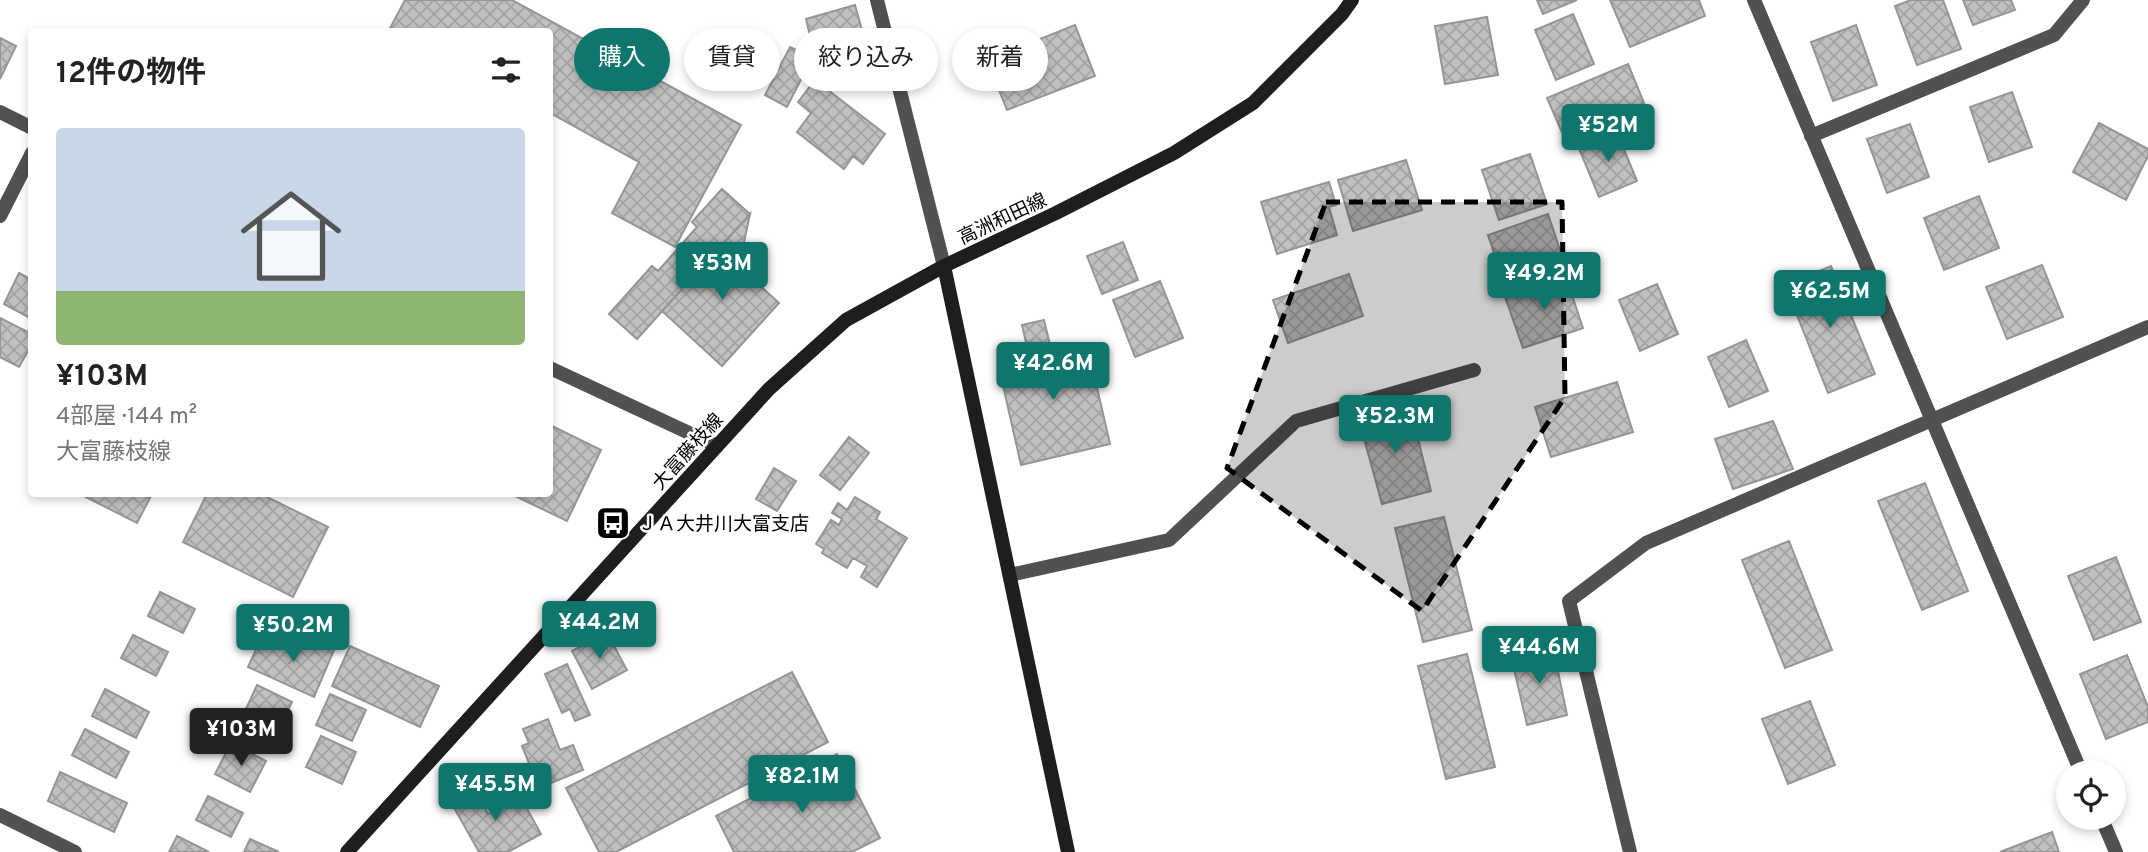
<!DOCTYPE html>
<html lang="ja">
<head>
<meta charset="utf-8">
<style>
  body { margin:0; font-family:Overpass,"Noto Sans JP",sans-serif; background:#f2f2f2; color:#222; height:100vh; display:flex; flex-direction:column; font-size:26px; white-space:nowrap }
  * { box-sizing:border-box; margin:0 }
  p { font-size:23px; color:#767676 }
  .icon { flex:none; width:38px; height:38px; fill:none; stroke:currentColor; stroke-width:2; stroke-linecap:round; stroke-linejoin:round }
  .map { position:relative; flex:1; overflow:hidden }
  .sheet { position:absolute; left:28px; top:28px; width:525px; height:469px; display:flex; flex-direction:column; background:#fff; border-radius:7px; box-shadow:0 4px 10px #0003 }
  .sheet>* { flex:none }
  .banner { position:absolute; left:574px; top:28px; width:665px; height:63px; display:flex; gap:14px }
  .controls { position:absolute; left:2056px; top:760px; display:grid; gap:14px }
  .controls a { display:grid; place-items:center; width:70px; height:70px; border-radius:50%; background:#fff; box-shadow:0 4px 10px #0003; font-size:35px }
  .price { position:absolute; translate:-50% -60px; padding:0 16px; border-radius:7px; background:#0f766e; color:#fff; font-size:23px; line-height:46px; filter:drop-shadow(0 2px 4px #0008) }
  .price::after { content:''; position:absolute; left:50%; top:42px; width:21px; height:16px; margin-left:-10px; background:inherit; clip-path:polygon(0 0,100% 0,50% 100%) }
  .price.on { background:#222; color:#fff }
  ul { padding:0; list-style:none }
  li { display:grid; align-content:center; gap:14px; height:371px; padding:0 28px }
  li span { display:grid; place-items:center; height:217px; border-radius:7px; color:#555 }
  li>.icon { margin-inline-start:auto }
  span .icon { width:126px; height:126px; fill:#fffc; stroke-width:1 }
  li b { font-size:30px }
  h2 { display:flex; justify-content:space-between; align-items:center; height:84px; padding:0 28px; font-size:30px }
  .chip { padding:0 24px; border-radius:32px; background:#fff; box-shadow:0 4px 10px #0003; font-size:24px; line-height:63px }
  .chip.on { background:#0f766e; color:#fff }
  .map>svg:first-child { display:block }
  .building { fill:url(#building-cross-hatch); stroke:#959595; stroke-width:2 }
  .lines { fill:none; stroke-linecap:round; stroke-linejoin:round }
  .street { stroke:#515151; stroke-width:14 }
  .secondary { stroke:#1e1e1e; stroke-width:14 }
  .marked { fill:#000; fill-opacity:0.2; stroke:#000; stroke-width:5; stroke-dasharray:14 9; stroke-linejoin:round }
  .labels { text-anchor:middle; stroke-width:5; stroke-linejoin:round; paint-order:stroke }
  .street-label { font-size:19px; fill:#000; stroke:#fff }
  .poi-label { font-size:19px; fill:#000; stroke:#fff; text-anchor:start }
</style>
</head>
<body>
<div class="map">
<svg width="2148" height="852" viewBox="0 0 2148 852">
  <defs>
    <pattern id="building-cross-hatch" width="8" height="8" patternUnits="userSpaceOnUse" patternTransform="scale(1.75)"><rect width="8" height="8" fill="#c0c0c0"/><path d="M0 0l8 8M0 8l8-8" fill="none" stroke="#a3a3a3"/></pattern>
  </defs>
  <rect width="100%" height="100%" fill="#fff"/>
  <!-- building -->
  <path class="building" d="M 405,0 L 512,0 L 741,125 L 675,247 L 612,213 L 639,162 L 550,113 L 550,32 L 388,32 Z
    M 1537,0 L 1577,0 L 1543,14 Z
    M 1610,0 L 1699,0 L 1705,16 L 1630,47 Z
    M 1911,0 L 1943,0 L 1961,49 L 1917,65 L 1895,6 Z
    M 1963,0 L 2011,0 L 2015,10 L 1973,25 Z
    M 855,5 L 862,30 L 812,44 L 806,19 Z
    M 1573,14 L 1594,64 L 1556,80 L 1535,30 Z
    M 1487,17 L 1498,75 L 1445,84 L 1435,26 Z
    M 1075,25 L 1095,76 L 1007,110 L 987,60 Z
    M 1856,25 L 1877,85 L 1833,101 L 1811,42 Z
    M 0,38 L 16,46 L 0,79 Z
    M 790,47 L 812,58 L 787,107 L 765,95 Z
    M 1628,64 L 1644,103 L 1564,137 L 1547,98 Z
    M 815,80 L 885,134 L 863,164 L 853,156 L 844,169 L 797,132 L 811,113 L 798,102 Z
    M 2012,92 L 2032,147 L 1989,162 L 1970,107 Z
    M 2099,123 L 2148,149 L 2148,156 L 2126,200 L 2073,172 Z
    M 1910,124 L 1929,177 L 1887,193 L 1867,139 Z
    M 1616,130 L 1637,181 L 1599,197 L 1578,146 Z
    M 1530,154 L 1547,204 L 1499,220 L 1482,170 Z
    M 1406,160 L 1422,210 L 1353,231 L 1338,180 Z
    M 1329,182 L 1336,205 L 1329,207 L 1337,235 L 1277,254 L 1261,202 Z
    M 722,189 L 750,214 L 637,339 L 609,314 L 652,266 L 658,271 L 697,227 L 692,222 Z
    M 1979,196 L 1999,248 L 1944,270 L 1924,218 Z
    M 750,214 L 739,266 L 779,303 L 722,366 L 662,311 Z
    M 1548,214 L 1565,265 L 1505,285 L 1488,235 Z
    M 1123,242 L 1138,280 L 1102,294 L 1087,256 Z
    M 2042,265 L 2063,317 L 2007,339 L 1986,287 Z
    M 1831,266 L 1875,374 L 1828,393 L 1785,285 Z
    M 19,273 L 32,280 L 32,319 L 4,304 Z
    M 1349,274 L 1363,316 L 1288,343 L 1273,300 Z
    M 1566,277 L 1583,328 L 1523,348 L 1505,297 Z
    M 1160,281 L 1183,338 L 1135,357 L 1113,300 Z
    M 1657,284 L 1678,334 L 1640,351 L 1619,300 Z
    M 0,318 L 32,334 L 32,344 L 19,367 L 0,357 Z
    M 1044,320 L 1054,361 L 1089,353 L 1110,444 L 1021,465 L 999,368 L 1030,360 L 1022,325 Z
    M 1746,340 L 1768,391 L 1729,407 L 1708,357 Z
    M 1617,382 L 1633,432 L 1551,457 L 1535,407 Z
    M 1410,407 L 1431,491 L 1382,504 L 1359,420 Z
    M 1773,421 L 1793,469 L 1733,489 L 1715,439 Z
    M 550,425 L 601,450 L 567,521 L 511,494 L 550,494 Z
    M 849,437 L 869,453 L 840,490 L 820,475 Z
    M 774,468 L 796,481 L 777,511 L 756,499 Z
    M 1925,483 L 1968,591 L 1922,610 L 1878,501 Z
    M 80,494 L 152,494 L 137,523 Z
    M 207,494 L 261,494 L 328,527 L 293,597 L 183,542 Z
    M 855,497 L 880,512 L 876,519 L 907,538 L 877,587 L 861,577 L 867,566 L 853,558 L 847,568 L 822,553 L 824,549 L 816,544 L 831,520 L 839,525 L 842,519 L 832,513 L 838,503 L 847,510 Z
    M 1444,517 L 1472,630 L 1423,642 L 1395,528 Z
    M 1789,541 L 1832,650 L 1785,668 L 1742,560 Z
    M 2116,557 L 2141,622 L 2094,640 L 2068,576 Z
    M 160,592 L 195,609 L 183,633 L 148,616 Z
    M 607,633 L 627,670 L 592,689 L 572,651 Z
    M 133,635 L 168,652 L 156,676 L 121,658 Z
    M 305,636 L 334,650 L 314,697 L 248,667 L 261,638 L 296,654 Z
    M 350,646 L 439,686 L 420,727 L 332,686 Z
    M 1553,647 L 1567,715 L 1527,725 L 1511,656 Z
    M 1467,654 L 1495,767 L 1446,779 L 1418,666 Z
    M 2127,655 L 2148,707 L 2148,722 L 2106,739 L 2080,674 Z
    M 567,664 L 590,715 L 575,721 L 570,709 L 562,713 L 545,674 Z
    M 792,672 L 828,742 L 616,852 L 599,852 L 566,788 Z
    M 257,685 L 292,702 L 275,739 L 240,722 Z
    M 105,689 L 149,712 L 136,738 L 92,716 Z
    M 330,694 L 366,710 L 352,741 L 316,725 Z
    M 1810,701 L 1835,765 L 1788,784 L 1762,719 Z
    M 548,719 L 560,750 L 573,745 L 583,770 L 539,788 L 522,746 L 529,743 L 523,729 Z
    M 85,729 L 129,752 L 116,778 L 72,755 Z
    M 321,736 L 356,752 L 342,784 L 306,767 Z
    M 231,743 L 266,761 L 250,792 L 215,774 Z
    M 837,754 L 880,838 L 852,852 L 734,852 L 716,816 Z
    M 60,772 L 127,803 L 114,832 L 48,801 Z
    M 473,786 L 488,814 L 520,796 L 541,834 L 508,852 L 479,852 L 449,799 Z
    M 208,796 L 243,813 L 231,837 L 196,820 Z
    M 2052,832 L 2059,852 L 2000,852 Z
    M 177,836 L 209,852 L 169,852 Z
    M 250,839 L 279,852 L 244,852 Z"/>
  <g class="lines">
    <!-- street -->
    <path class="street" d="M 877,0 L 944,266
      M 1754,0 L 2081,772
      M 0,112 L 32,128
      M 1811,136 L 2054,35 L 2083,0
      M 0,216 L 32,153
      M 550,368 L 717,446
      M 1010,575 L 1169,540 L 1296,421 L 1474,370
      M 0,815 L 75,852
      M 2101,817 L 2116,852
      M 1630,852 L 1569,601 L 1646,543 L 2148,327"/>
    <!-- secondary -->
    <path class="secondary" d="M 944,266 L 1068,852
      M 347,852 L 769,389 L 846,320 L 944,266 L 1056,213 L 1174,153 L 1253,103 L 1342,14 L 1352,0"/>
  </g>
  <!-- marked area -->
  <path class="marked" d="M 1326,202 L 1562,202 L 1565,397 L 1422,611 L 1227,468 Z"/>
  <!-- icons -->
  <defs>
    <g id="bus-square" transform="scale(1.75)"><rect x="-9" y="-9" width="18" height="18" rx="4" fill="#000" stroke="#fff"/><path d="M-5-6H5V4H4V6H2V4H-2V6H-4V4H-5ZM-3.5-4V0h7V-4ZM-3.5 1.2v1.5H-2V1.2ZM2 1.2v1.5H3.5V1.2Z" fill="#fff"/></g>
  </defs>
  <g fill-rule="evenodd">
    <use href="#bus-square" x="613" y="523"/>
  </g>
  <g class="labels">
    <!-- street labels -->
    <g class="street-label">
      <text transform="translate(1002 218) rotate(-25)" y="7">高洲和田線</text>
      <text transform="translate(687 451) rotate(-48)" y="7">大富藤枝線</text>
    </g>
    <!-- poi labels -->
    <g class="poi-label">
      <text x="638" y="530">ＪＡ大井川大富支店</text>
    </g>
  </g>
</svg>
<div class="controls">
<a><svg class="icon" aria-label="locate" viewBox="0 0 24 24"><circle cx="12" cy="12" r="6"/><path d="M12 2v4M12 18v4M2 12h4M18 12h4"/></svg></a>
</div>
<b class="price" style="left:1608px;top:164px">¥52M</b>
<b class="price" style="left:722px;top:302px">¥53M</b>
<b class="price" style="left:1544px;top:312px">¥49.2M</b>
<b class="price" style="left:1830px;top:330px">¥62.5M</b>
<b class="price" style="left:1053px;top:402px">¥42.6M</b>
<b class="price" style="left:1395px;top:455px">¥52.3M</b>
<b class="price" style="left:599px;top:661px">¥44.2M</b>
<b class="price" style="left:293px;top:664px">¥50.2M</b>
<b class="price" style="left:1539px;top:686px">¥44.6M</b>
<b class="price on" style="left:241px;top:768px">¥103M</b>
<b class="price" style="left:802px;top:815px">¥82.1M</b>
<b class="price" style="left:495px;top:823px">¥45.5M</b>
<div class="banner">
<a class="chip on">購入</a>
<a class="chip">賃貸</a>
<a class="chip">絞り込み</a>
<a class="chip">新着</a>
</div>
<section class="sheet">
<h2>12件の物件<svg class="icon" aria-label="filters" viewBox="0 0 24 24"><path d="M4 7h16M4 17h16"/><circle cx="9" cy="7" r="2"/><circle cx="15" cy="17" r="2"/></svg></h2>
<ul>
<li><span style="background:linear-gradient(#c9d6e8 75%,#8fb573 0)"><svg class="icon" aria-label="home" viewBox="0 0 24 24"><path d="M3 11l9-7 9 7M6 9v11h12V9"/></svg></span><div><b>¥103M</b><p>4部屋 · 144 m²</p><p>大富藤枝線</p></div></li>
</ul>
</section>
</div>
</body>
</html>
